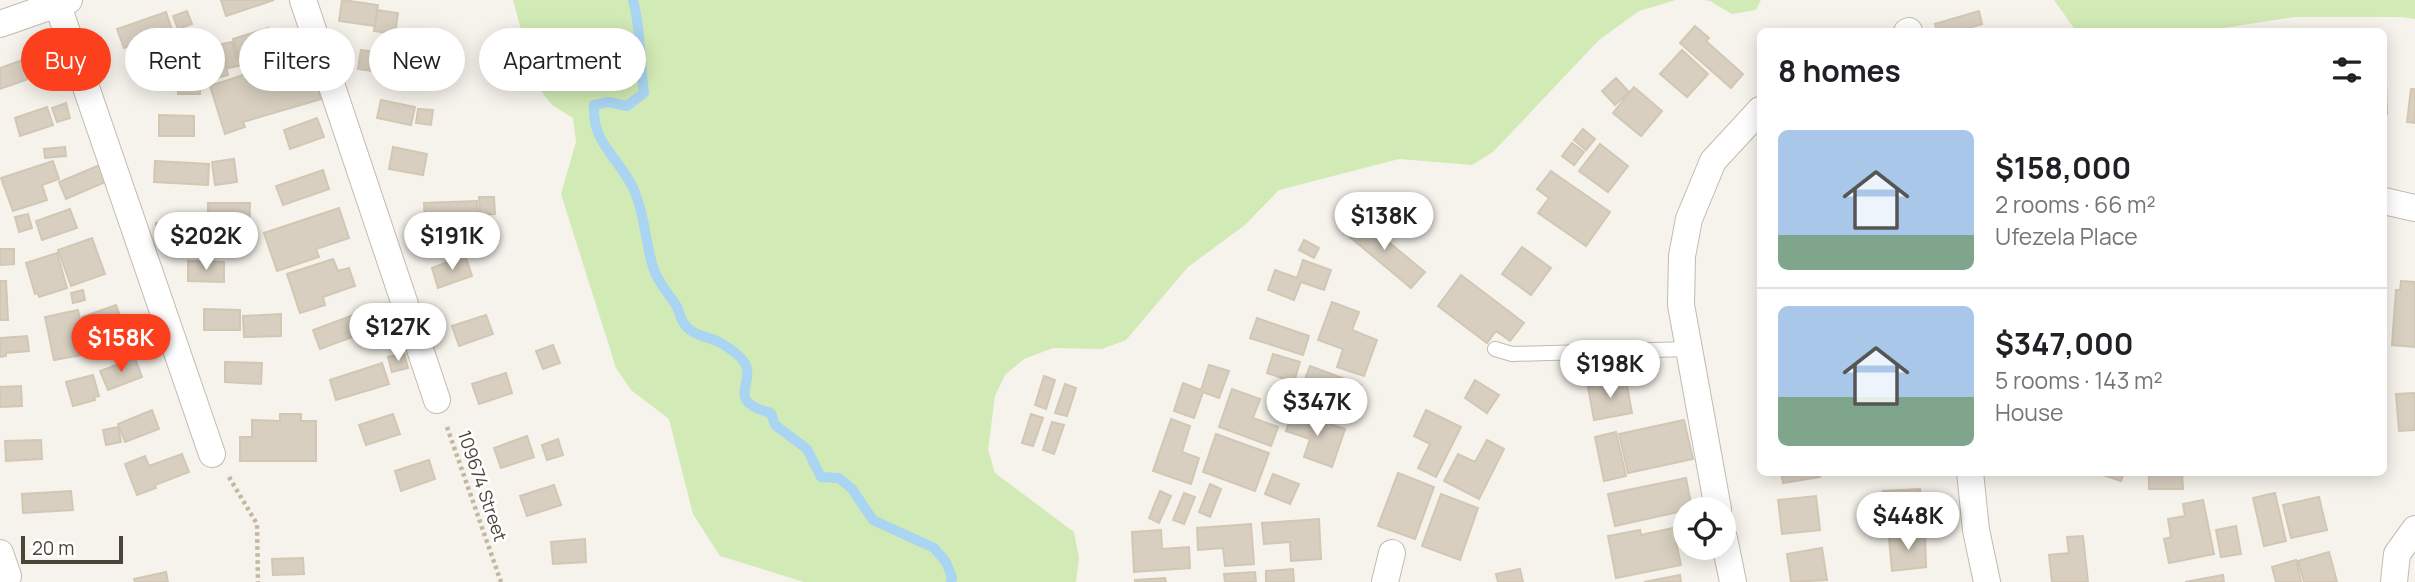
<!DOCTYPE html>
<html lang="en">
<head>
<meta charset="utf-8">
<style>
  body { margin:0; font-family:Manrope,sans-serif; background:#f2f2f2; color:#202124; height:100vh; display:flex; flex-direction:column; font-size:26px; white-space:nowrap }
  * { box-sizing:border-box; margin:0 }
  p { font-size:23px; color:#757577 }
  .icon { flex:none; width:38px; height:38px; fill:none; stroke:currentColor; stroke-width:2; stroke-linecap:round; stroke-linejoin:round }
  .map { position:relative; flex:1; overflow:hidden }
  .side { position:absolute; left:1757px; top:28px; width:630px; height:448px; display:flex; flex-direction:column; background:#fff; border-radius:10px; box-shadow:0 4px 18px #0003 }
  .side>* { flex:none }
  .hud { position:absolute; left:21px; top:28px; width:665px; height:63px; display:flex; gap:14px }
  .controls { position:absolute; left:1673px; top:497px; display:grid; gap:14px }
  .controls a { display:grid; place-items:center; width:63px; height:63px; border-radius:50%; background:#fff; box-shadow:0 4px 18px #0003; font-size:35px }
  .scale { position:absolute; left:21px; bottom:18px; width:102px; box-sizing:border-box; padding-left:7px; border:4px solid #4b4439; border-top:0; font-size:19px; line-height:24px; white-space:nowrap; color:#4b4439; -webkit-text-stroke:5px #fff; paint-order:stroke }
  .price { position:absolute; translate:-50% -60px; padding:0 16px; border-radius:24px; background:#fff; color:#222; font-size:23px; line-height:46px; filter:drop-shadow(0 2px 4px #0008) }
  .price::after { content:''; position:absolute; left:50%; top:42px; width:21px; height:16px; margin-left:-10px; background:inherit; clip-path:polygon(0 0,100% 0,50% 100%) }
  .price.current { background:#fc3f1d; color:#fff }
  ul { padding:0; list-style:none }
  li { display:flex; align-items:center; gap:21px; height:175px; padding:0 21px }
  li+li { border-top:2px solid #e0e0e0 }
  li span { display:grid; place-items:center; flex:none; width:196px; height:140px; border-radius:10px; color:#555 }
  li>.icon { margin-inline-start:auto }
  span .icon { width:84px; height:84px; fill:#fffc; stroke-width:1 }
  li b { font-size:30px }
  h2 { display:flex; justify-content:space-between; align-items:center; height:84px; padding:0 21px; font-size:30px }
  .tag { padding:0 24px; border-radius:32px; background:#fff; box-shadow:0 4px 18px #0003; font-size:24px; line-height:63px }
  .tag.current { background:#fc3f1d; color:#fff }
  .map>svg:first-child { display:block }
  .green { fill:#d2eab5 }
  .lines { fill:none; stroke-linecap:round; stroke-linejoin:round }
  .stream { stroke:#a9d4f2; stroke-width:10 }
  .building { fill:#d8cfc1; stroke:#d3c7b4; stroke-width:2 }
  .service-casing { stroke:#c2bbae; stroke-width:16 }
  .minor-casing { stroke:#c2bbae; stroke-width:28 }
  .path { stroke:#c4b79f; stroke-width:4.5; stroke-dasharray:3.5 3.5; stroke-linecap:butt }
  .service { stroke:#fff; stroke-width:14 }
  .minor { stroke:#fff; stroke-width:26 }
  .labels { text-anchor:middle; stroke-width:5; stroke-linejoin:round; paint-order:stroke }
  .street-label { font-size:18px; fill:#4b4439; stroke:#fff }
</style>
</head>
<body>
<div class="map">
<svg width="2415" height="582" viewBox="0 0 2415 582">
  <rect width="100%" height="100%" fill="#f6f3ec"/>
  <!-- green -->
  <path class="green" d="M 513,0 L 1676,0 L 1639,11 L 1599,40 L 1493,152 L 1472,165 L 1399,159 L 1279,190 L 1245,225 L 1188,267 L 1126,340 L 1102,349 L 1053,348 L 1024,359 L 1005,375 L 995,396 L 988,450 L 995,473 L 1074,532 L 1079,558 L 1076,582 L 804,582 L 720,556 L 693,514 L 669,419 L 631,390 L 616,368 L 561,194 L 576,142 L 573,118 L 552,105 L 536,85 Z
    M 1704,0 L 1761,0 L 1756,10 L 1732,14 L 1710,1 Z
    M 2054,0 L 2415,0 L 2415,19 L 2402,17 L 2295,17 L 2204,31 L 2076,31 Z"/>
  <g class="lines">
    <!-- stream -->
    <path class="stream" d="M 633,0 C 641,30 640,62 644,93 L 627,106 L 608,102 L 594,105 C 592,142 615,154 631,184 C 644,208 645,241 653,267 C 658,284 669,293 677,307 C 680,312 680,318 683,322 C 691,336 707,336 719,342 C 726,346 736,353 741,358 C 762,381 720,400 771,413 L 775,425 L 807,449 L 821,477 L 839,478 L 852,489 L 873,520 L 934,548 L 946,562 L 952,577 L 951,582"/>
  </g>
  <!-- building -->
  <path class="building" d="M 221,0 L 274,0 L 226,16 Z
    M 342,0 L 378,5 L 375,26 L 339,21 Z
    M 377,10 L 398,13 L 395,34 L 374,31 Z
    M 187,11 L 192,24 L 178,29 L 173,16 Z
    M 1979,11 L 1982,24 L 1956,32 L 1937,32 L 1935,24 Z
    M 166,12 L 172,30 L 124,48 L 117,29 Z
    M 1695,26 L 1709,38 L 1706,41 L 1743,74 L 1731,88 L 1680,43 Z
    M 268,28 L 274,47 L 239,58 L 233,39 Z
    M 294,36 L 297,52 L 282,55 L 279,39 Z
    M 232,42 L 237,59 L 241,58 L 243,65 L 228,68 L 222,44 Z
    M 396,46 L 420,49 L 414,87 L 391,84 L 392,74 L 358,69 L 361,50 L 395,55 Z
    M 1682,50 L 1708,74 L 1687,97 L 1660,74 Z
    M 222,51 L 228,75 L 209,80 L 203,56 Z
    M 33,56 L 40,75 L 0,89 L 0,68 Z
    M 179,65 L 201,66 L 200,94 L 178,94 Z
    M 249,73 L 254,86 L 287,75 L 290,84 L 313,76 L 321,99 L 243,122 L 245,127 L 225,134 L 210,86 Z
    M 1616,78 L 1629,92 L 1615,105 L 1602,91 Z
    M 2386,81 L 2387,114 L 2384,114 L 2384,82 Z
    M 1634,87 L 1662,111 L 1641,136 L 1613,113 Z
    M 2411,89 L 2415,89 L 2415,123 L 2407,122 Z
    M 381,100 L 415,107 L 411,125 L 377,118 Z
    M 66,103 L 70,118 L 57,122 L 52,108 Z
    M 47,107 L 53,125 L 20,136 L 15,118 Z
    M 418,109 L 433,110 L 431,125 L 416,123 Z
    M 159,115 L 194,116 L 194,136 L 159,136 Z
    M 317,118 L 324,137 L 290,149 L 284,130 Z
    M 1583,129 L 1595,139 L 1586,150 L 1574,140 Z
    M 1572,143 L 1584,152 L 1574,165 L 1562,156 Z
    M 1600,144 L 1628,166 L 1608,192 L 1579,171 Z
    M 65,147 L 66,156 L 45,158 L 44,149 Z
    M 393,147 L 427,154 L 423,175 L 389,169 Z
    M 234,159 L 237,182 L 215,185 L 212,162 Z
    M 53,161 L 59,179 L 42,185 L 47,200 L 13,211 L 1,178 Z
    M 155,161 L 209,164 L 208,185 L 154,182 Z
    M 102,164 L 110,180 L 66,199 L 59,182 Z
    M 323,170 L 329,189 L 283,205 L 276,186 Z
    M 1551,171 L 1610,212 L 1586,246 L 1538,213 L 1549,198 L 1537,189 Z
    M 479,197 L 494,197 L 495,214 L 480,215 Z
    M 477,201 L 478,222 L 425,224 L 424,203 Z
    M 208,203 L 250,203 L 249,246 L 208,246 Z
    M 339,208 L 349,238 L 316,249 L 319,257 L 277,271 L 264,233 Z
    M 70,209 L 77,228 L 42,240 L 36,221 Z
    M 28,214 L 32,228 L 19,232 L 15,217 Z
    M 173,214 L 206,214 L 206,234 L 173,234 Z
    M 1357,216 L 1425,272 L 1411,288 L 1344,232 Z
    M 156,223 L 171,223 L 171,240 L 157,240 Z
    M 92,238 L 105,274 L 71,286 L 58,250 Z
    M 1304,240 L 1319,248 L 1314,258 L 1299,250 Z
    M 1522,247 L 1551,268 L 1531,295 L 1502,274 Z
    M 0,249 L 14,249 L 14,264 L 0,265 Z
    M 57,253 L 67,288 L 39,297 L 38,293 L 35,294 L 26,263 Z
    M 465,255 L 472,276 L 438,288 L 432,268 Z
    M 333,259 L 338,271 L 349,268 L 355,286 L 323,297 L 325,305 L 300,313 L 287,274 Z
    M 1303,260 L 1331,270 L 1324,290 L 1301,282 L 1294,300 L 1268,290 L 1275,270 L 1297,278 Z
    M 188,261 L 224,262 L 224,282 L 188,281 Z
    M 1461,275 L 1524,323 L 1510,341 L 1496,331 L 1487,343 L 1438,306 Z
    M 0,281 L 6,281 L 8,320 L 0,320 Z
    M 2401,281 L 2415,282 L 2415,347 L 2392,345 L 2396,290 L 2400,290 Z
    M 83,290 L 85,300 L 73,303 L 71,293 Z
    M 1332,302 L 1359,312 L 1352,330 L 1377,340 L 1364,376 L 1337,367 L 1343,349 L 1318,340 Z
    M 116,305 L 123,323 L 89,336 L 82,317 Z
    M 204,309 L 240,310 L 240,330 L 204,330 Z
    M 78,310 L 87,354 L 54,360 L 45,317 Z
    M 364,311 L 371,330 L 320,349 L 313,330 Z
    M 281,314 L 281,336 L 244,337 L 243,316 Z
    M 486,315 L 493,334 L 459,346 L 452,326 Z
    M 1257,318 L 1309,336 L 1303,355 L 1250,338 Z
    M 27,336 L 29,351 L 6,353 L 6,356 L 0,357 L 0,338 Z
    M 553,345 L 560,363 L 543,369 L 536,351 Z
    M 404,353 L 408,368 L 392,372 L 388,357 Z
    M 1273,354 L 1300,362 L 1294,382 L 1267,373 Z
    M 135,358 L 142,377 L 108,390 L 100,371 Z
    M 225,362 L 262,363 L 261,384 L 225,382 Z
    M 382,363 L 389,384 L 336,400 L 330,380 Z
    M 1209,365 L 1229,371 L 1219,398 L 1203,392 L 1194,418 L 1174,411 L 1183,383 L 1201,390 Z
    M 1310,366 L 1361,385 L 1347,422 L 1319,412 L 1325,394 L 1302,387 Z
    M 506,373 L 512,393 L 479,404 L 472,384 Z
    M 93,375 L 99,396 L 94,397 L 95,400 L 73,406 L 66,382 Z
    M 1044,376 L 1055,380 L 1046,409 L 1035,405 Z
    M 1475,380 L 1499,395 L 1487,413 L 1465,398 Z
    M 1626,380 L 1632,413 L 1594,420 L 1588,387 Z
    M 1065,384 L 1076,388 L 1067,416 L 1055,413 Z
    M 21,386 L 22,406 L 0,407 L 0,387 Z
    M 1232,389 L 1260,399 L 1253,418 L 1278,427 L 1271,446 L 1219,427 Z
    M 2415,393 L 2415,430 L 2399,431 L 2396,394 Z
    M 152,410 L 159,429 L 125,442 L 118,424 Z
    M 1426,410 L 1461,427 L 1436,477 L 1418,468 L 1430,444 L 1414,436 Z
    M 1293,411 L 1345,429 L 1332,467 L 1304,457 L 1310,439 L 1286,431 Z
    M 280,414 L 301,414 L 301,421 L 316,421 L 316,461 L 240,461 L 240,437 L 252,437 L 252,420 L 280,421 Z
    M 393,414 L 400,434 L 366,445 L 359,425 Z
    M 1031,414 L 1043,418 L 1033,446 L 1022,443 Z
    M 1171,419 L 1190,426 L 1182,452 L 1199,458 L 1191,484 L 1153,471 Z
    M 1684,420 L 1693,459 L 1628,473 L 1619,434 Z
    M 1052,422 L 1064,425 L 1054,454 L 1043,450 Z
    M 118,427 L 121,442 L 106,445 L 103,430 Z
    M 1616,432 L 1626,476 L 1604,481 L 1595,437 Z
    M 1216,434 L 1269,453 L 1255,491 L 1203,472 Z
    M 527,436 L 534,457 L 501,468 L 494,448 Z
    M 558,439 L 563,455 L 547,460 L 542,445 Z
    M 41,440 L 42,459 L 6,461 L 5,441 Z
    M 1487,440 L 1504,449 L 1479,499 L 1444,481 L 1458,454 L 1475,462 Z
    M 182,454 L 189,472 L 155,485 L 156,488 L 137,495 L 125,464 L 145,456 L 149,466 Z
    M 429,460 L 435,479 L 401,491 L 395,471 Z
    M 1781,472 L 1819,472 L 1820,477 L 1783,483 Z
    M 2094,472 L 2124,472 L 2121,481 Z
    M 2149,472 L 2182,472 L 2183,489 L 2149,489 Z
    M 1398,473 L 1434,487 L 1415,539 L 1378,526 Z
    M 1273,474 L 1299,484 L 1290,504 L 1265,494 Z
    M 1686,478 L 1692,509 L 1615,526 L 1608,494 Z
    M 1210,484 L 1221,489 L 1210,517 L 1199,512 Z
    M 554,485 L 561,505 L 527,516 L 520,496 Z
    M 1920,489 L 1922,520 L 1885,523 L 1883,491 Z
    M 71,491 L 73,510 L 23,513 L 22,494 Z
    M 1160,491 L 1171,496 L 1159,523 L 1149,518 Z
    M 1184,493 L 1195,497 L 1184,524 L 1173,520 Z
    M 2275,493 L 2286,541 L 2264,546 L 2253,498 Z
    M 1441,494 L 1478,508 L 1460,560 L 1422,546 Z
    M 1816,496 L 1820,530 L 1782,534 L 1778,500 Z
    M 2319,497 L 2327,530 L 2291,538 L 2283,505 Z
    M 2203,500 L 2214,554 L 2169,563 L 2164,539 L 2171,537 L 2168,519 L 2185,516 L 2183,504 Z
    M 1319,519 L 1321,559 L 1291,561 L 1290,542 L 1264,544 L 1262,523 Z
    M 1251,524 L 1254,564 L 1225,566 L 1223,548 L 1198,550 L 1197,528 Z
    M 2236,526 L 2241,554 L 2221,557 L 2216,530 Z
    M 1673,528 L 1681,565 L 1616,578 L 1608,536 L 1640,530 L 1641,535 Z
    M 1161,530 L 1162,549 L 1189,547 L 1190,568 L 1134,572 L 1132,532 Z
    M 1925,534 L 1926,567 L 1892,571 L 1889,538 Z
    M 2083,536 L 2088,582 L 2052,582 L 2049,555 L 2069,553 L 2067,537 Z
    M 585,539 L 586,562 L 553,564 L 551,542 Z
    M 1822,548 L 1827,580 L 1791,582 L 1787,554 Z
    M 2329,552 L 2337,582 L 2304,582 L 2298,561 Z
    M 303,558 L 304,574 L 273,575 L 272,559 Z
    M 2296,560 L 2301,582 L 2276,582 L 2272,567 Z
    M 1293,569 L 1294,582 L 1266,582 L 1266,571 Z
    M 1520,569 L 1523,582 L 1498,582 L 1496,574 Z
    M 166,572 L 168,582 L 135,582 L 134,579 Z
    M 1255,572 L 1256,582 L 1225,582 L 1224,574 Z
    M 1680,575 L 1681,582 L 1644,582 Z
    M 2223,575 L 2224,582 L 2185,582 Z
    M 1165,578 L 1166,582 L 1135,582 L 1135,580 Z"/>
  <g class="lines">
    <!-- service casing -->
    <g class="service-casing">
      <path id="service" d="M 1495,349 L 1512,354 L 1689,349"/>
    </g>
    <!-- minor casing -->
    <g class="minor-casing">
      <path id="minor" d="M 56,0 L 212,454
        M 303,0 L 437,400
        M 0,24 L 69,0
        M 1907,32 L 1909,31
        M 2384,201 L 2415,208
        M 1970,472 L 1976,530 L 1987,582
        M 1718,509 L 1681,305 L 1682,256 L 1689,219 L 1713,161 L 1760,110
        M 1724,538 L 1733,582
        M 0,553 L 8,576
        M 1385,582 L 1392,553
        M 2394,582 L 2397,554 L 2415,529"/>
    </g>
    <!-- path -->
    <path class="path" d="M 447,427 L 501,582
      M 229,477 L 257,524 L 258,582"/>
    <!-- service -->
    <use href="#service" class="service"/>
    <!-- minor -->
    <use href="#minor" class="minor"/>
  </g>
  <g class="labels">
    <!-- street labels -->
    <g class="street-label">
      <text transform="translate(482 486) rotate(71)" y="6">109674 Street</text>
    </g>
  </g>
</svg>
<div class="controls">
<a><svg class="icon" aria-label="locate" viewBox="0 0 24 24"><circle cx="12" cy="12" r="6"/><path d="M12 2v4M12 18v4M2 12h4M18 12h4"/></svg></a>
</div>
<div class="scale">20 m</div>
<b class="price" style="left:1384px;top:252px">$138K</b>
<b class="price" style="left:206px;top:272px">$202K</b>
<b class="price" style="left:452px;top:272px">$191K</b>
<b class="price" style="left:398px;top:363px">$127K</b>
<b class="price current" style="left:121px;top:374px">$158K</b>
<b class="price" style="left:1610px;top:400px">$198K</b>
<b class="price" style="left:1317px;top:438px">$347K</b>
<b class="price" style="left:1908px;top:552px">$448K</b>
<div class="hud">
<a class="tag current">Buy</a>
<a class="tag">Rent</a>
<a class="tag">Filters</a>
<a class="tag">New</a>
<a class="tag">Apartment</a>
</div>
<section class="side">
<h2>8 homes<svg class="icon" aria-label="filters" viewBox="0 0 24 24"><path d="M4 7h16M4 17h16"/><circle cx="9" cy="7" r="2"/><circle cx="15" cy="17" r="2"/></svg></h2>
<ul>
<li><span style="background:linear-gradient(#a9c7e8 75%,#7fa58c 0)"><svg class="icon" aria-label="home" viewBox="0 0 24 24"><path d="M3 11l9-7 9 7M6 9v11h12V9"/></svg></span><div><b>$158,000</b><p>2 rooms · 66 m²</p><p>Ufezela Place</p></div></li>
<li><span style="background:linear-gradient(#a9c7e8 65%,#7fa58c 0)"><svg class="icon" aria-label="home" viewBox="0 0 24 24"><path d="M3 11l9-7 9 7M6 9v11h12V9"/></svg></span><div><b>$347,000</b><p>5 rooms · 143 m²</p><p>House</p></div></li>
</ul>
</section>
</div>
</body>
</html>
